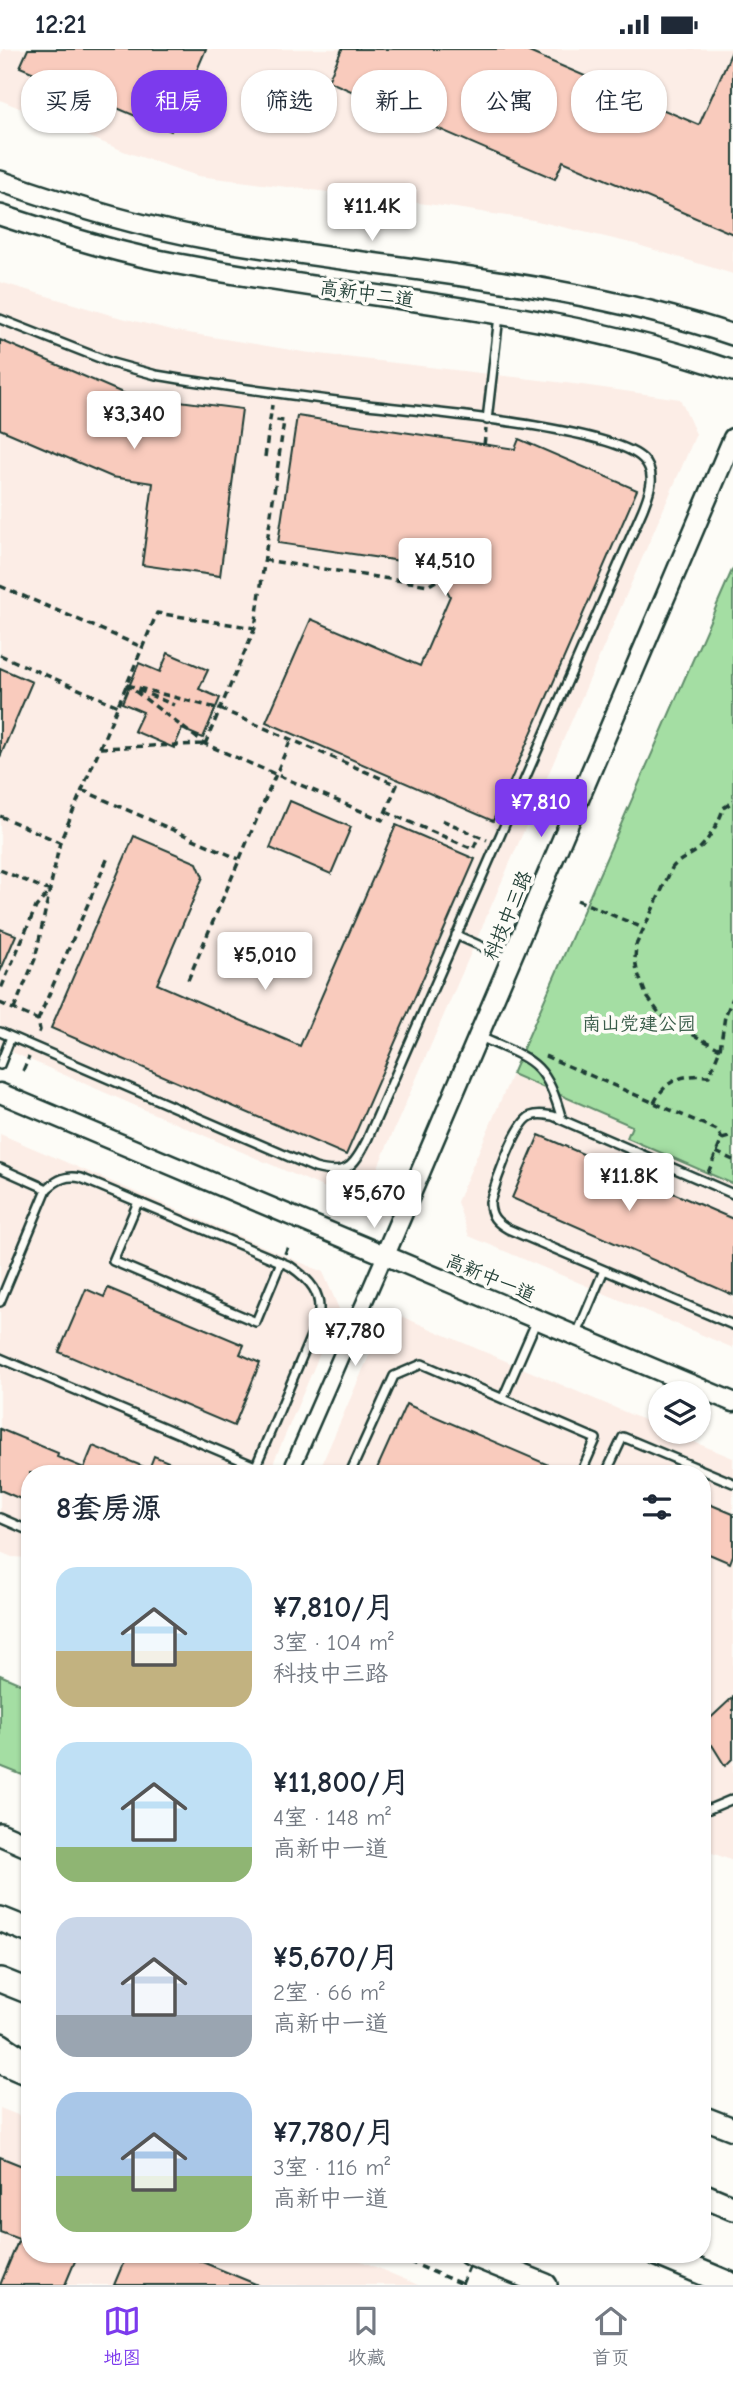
<!DOCTYPE html>
<html lang="zh">
<head>
<meta charset="utf-8">
<style>
  body { margin:0; font-family:"Comic Neue","LXGW WenKai TC",sans-serif; background:#f6f6f7; color:#1f2937; height:100vh; display:flex; flex-direction:column; font-size:26px; white-space:nowrap }
  * { box-sizing:border-box; margin:0 }
  p { font-size:23px; color:#747a83 }
  .icon { flex:none; width:38px; height:38px; fill:none; stroke:currentColor; stroke-width:2; stroke-linecap:round; stroke-linejoin:round }
  .map { position:relative; flex:1; overflow:hidden }
  .side { position:absolute; left:21px; top:1416px; width:690px; height:798px; display:flex; flex-direction:column; background:#fff; border-radius:28px; box-shadow:0 2px 5px #0004 }
  .side>* { flex:none }
  .banner { position:absolute; left:21px; top:21px; width:691px; height:63px; display:flex; gap:14px }
  .tools { position:absolute; left:648px; top:1332px; display:grid; gap:14px }
  .tools a { display:grid; place-items:center; width:63px; height:63px; border-radius:50%; background:#fff; box-shadow:0 2px 5px #0004; font-size:35px }
  .price { position:absolute; translate:-50% -60px; padding:0 16px; border-radius:7px; background:#fff; color:#222; font-size:23px; line-height:46px; filter:drop-shadow(0 2px 4px #0008) }
  .price::after { content:''; position:absolute; left:50%; top:42px; width:21px; height:16px; margin-left:-10px; background:inherit; clip-path:polygon(0 0,100% 0,50% 100%) }
  .price.on { background:#7c3aed; color:#fff }
  ul { padding:0; list-style:none }
  li { display:flex; align-items:center; gap:21px; height:175px; padding:0 35px }
  li span { display:grid; place-items:center; flex:none; width:196px; height:140px; border-radius:21px; color:#555 }
  li>.icon { margin-inline-start:auto }
  span .icon { width:84px; height:84px; fill:#fffc; stroke-width:1 }
  li b { font-size:30px }
  h2 { display:flex; justify-content:space-between; align-items:center; height:84px; padding:0 35px; font-size:30px }
  .pill { padding:0 24px; border-radius:28px; background:#fff; box-shadow:0 2px 5px #0004; font-size:24px; line-height:63px }
  .pill.on { background:#7c3aed; color:#fff }
  .status { display:flex; justify-content:space-between; align-items:center; height:49px; padding:0 35px; background:#fff; direction:ltr }
  .status svg { height:19px; fill:currentColor }
  .tab-bar { display:flex; justify-content:space-around; align-items:center; height:98px; border-top:2px solid #e0e1e3; background:#fff; font-size:19px; color:#747a83 }
  .tab-bar a { display:grid; justify-items:center; gap:4px }
  .tab-bar .on { color:#7c3aed }
  .map>svg:first-child { display:block }
  .built { fill:#fcede6 }
  .green { fill:#a4dea3; stroke:#628e6c; stroke-width:2 }
  .building { fill:#f9cbbd; stroke:#1f3d34; stroke-width:2 }
  .lines { fill:none; stroke-linecap:round; stroke-linejoin:round }
  .service-casing { stroke:#1f3d34; stroke-width:12 }
  .minor-casing { stroke:#1f3d34; stroke-width:19 }
  .tertiary-casing { stroke:#1f3d34; stroke-width:23 }
  .secondary-casing { stroke:#1f3d34; stroke-width:24 }
  .primary-casing { stroke:#1f3d34; stroke-width:26 }
  .trunk-casing { stroke:#1f3d34; stroke-width:28 }
  .path { stroke:#1f3d34; stroke-width:3.5; stroke-dasharray:7 5; stroke-linecap:butt }
  .service { stroke:#fdfcf7; stroke-width:7 }
  .minor { stroke:#fdfcf7; stroke-width:14 }
  .tertiary { stroke:#fdfcf7; stroke-width:18 }
  .secondary { stroke:#fdfcf7; stroke-width:19 }
  .primary { stroke:#fdfcf7; stroke-width:21 }
  .trunk { stroke:#fdfcf7; stroke-width:23 }
  .path-bridge { stroke:#1f3d34; stroke-width:3.5; stroke-dasharray:7 5; stroke-linecap:butt }
  .labels { text-anchor:middle; stroke-width:7; stroke-linejoin:round; paint-order:stroke }
  .street-label { font-size:19px; fill:#1f3d34; stroke:#fdfcf7 }
  .park-label { font-size:19px; fill:#3a5d4a; stroke:#fdfcf7 }
</style>
</head>
<body>
<div class="status"><b>12:21</b><svg viewBox="0 0 49 12"><path d="M0 12V9h3v3zM5 12V6h3v6zM10 12V3h3v9zM15 12V0h3v12zM26 1h20v11H26zM47 4h2v5h-2z"/></svg></div>
<div class="map">
<svg width="733" height="2236" viewBox="0 0 733 2236">
  <rect width="100%" height="100%" fill="#fdfcf7"/>
  <filter id="ink" filterUnits="userSpaceOnUse"><feTurbulence type="fractalNoise" baseFrequency=".0143" numOctaves="2"/><feDisplacementMap in="SourceGraphic" scale="14" xChannelSelector="R" yChannelSelector="G"/><feConvolveMatrix kernelMatrix="1 2 1 2 8 2 1 2 1" color-interpolation-filters="sRGB"/></filter>
  <g filter="url(#ink)">
    <!-- built -->
    <path class="built" d="M 3,0 L 733,0 L 733,225 L 635,195 L 533,171 L 443,157 L 198,127 L 126,103 L 0,51 L 0,7 Z
      M 0,233 L 114,267 L 176,282 L 303,303 L 582,336 L 680,350 L 696,385 L 371,1134 L 339,1145 L 0,998 Z
      M 512,1025 L 632,1078 L 628,1089 L 733,1135 L 733,1299 L 469,1187 L 457,1153 Z
      M 0,1085 L 323,1223 L 339,1260 L 269,1424 L 30,1424 L 30,1509 L 12,1508 L 0,1503 Z
      M 403,1268 L 660,1378 L 660,1382 L 670,1383 L 733,1409 L 733,1812 L 702,1800 L 702,1424 L 318,1424 L 381,1279 Z
      M 0,2059 L 30,2071 L 30,2205 L 345,2205 L 418,2236 L 0,2236 Z"/>
    <!-- green -->
    <path class="green" d="M 733,519 L 733,1135 L 627,1089 L 632,1077 L 512,1025 Z
      M 0,1626 L 30,1639 L 30,1729 L 0,1717 Z"/>
    <!-- building -->
    <path class="building" d="M 28,0 L 206,0 L 171,82 L 20,18 Z
      M 342,0 L 522,0 L 699,76 L 733,0 L 733,185 L 563,112 L 555,130 L 328,32 Z
      M 0,291 L 125,345 L 242,360 L 220,527 L 142,516 L 153,434 L 112,428 L 0,380 Z
      M 297,367 L 515,400 L 519,390 L 637,441 L 493,772 L 266,673 L 311,570 L 420,617 L 450,547 L 434,517 L 278,494 Z
      M 168,604 L 208,621 L 199,640 L 220,649 L 203,689 L 182,680 L 174,699 L 134,682 L 143,663 L 122,654 L 139,614 L 160,623 Z
      M 0,619 L 32,633 L 0,708 Z
      M 290,752 L 351,778 L 331,825 L 270,799 Z
      M 396,776 L 475,810 L 346,1106 L 51,979 L 134,787 L 197,814 L 203,828 L 157,935 L 300,997 Z
      M 0,880 L 16,886 L 0,923 Z
      M 539,1086 L 733,1170 L 733,1246 L 512,1149 Z
      M 108,1239 L 244,1296 L 240,1305 L 260,1314 L 234,1377 L 59,1303 L 86,1240 L 104,1248 Z
      M 406,1355 L 567,1424 L 375,1424 Z
      M 0,1380 L 58,1404 L 57,1408 L 84,1419 L 93,1397 L 149,1420 L 154,1407 L 195,1424 L 30,1424 L 30,1454 L 0,1441 Z
      M 702,1452 L 733,1465 L 733,1506 L 730,1514 L 702,1502 Z
      M 733,1648 L 733,1709 L 725,1717 L 712,1696 L 702,1700 L 702,1677 Z
      M 0,2108 L 30,2120 L 30,2205 L 78,2205 L 65,2236 L 0,2236 L 19,2190 L 0,2183 Z
      M 127,2205 L 183,2205 L 258,2236 L 114,2236 Z"/>
    <g class="lines">
      <!-- service casing -->
      <g class="service-casing">
        <path id="service" d="M 0,270 L 112,314 L 156,326 C 226,338 297,347 368,356 C 420,362 611,378 643,410 C 658,425 649,444 643,460 L 367,1091 C 353,1119 346,1127 315,1119 L 0,983
          M 487,371 L 499,267
          M 456,886 L 510,910
          M 480,988 C 532,1011 546,1011 562,1071
          M 0,1016 L 11,988
          M 0,1119 L 47,1140
          M 733,1145 L 553,1067 C 546,1066 539,1064 531,1067 C 515,1074 495,1136 490,1153 C 490,1167 496,1173 508,1180 L 733,1276
          M 138,1153 L 113,1212 L 256,1273 L 281,1213
          M 0,1253 L 47,1140 C 58,1130 67,1126 81,1129 L 290,1217 C 310,1231 323,1244 318,1270 L 253,1424
          M 576,1287 L 604,1221
          M 0,1309 L 255,1417
          M 503,1349 L 537,1271
          M 350,1424 L 394,1327 L 422,1315 L 596,1390 L 581,1424
          M 606,1424 L 623,1388 L 733,1434
          M 0,1469 L 30,1482
          M 702,1763 L 733,1750"/>
      </g>
      <!-- minor casing -->
      <g class="minor-casing">
        <path id="minor" d="M 293,1417 L 385,1206"/>
      </g>
      <!-- tertiary casing -->
      <g class="tertiary-casing">
        <path id="tertiary" d="M 0,1044 L 733,1353
          M 385,1206 L 733,389"/>
      </g>
      <!-- secondary casing -->
      <g class="secondary-casing">
        <path id="secondary" d="M 0,132 C 68,156 137,177 209,190 C 384,221 563,229 733,286
          M 0,166 C 52,183 104,200 158,211 C 350,250 546,257 733,322"/>
      </g>
      <!-- primary casing -->
      <g class="primary-casing">
        <path id="primary" d="M 0,1785 L 30,1798
          M 0,2013 L 30,2026
          M 702,2068 L 733,2080
          M 469,2205 L 546,2236"/>
      </g>
      <!-- trunk casing -->
      <g class="trunk-casing">
        <path id="trunk" d="M 0,1870 L 30,1882
          M 0,1931 L 30,1943
          M 0,1996 L 30,2016
          M 702,2146 L 733,2159
          M 658,2205 L 732,2236"/>
      </g>
      <!-- path -->
      <path class="path" d="M 484,396 L 486,380
        M 265,408 L 272,356
        M 264,511 L 429,536 L 441,529
        M 0,537 L 142,598
        M 0,606 L 118,657
        M 127,636 L 220,660 L 397,736 L 382,771 L 205,695 Z
        M 138,641 L 174,656
        M 205,695 L 255,579 L 284,372 L 270,370
        M 100,699 L 203,695
        M 82,741 L 239,810
        M 386,763 L 473,800 L 479,787
        M 0,767 L 59,793
        M 442,771 L 487,791
        M 0,821 L 50,842 L 36,858 L 0,942
        M 577,851 L 643,879
        M 188,931 L 291,690
        M 0,954 L 38,971 L 40,981 L 37,988
        M 14,960 L 35,910 L 60,793 L 157,564 L 255,579
        M 38,971 L 109,806
        M 720,1000 L 671,974 L 659,964 L 646,946 L 637,922 L 635,910 L 636,896 L 672,819 C 680,809 691,807 700,799 C 708,792 722,768 723,759 L 733,753
        M 545,1007 L 717,1081 L 722,1090
        M 23,1022 L 29,1008
        M 654,1054 C 666,1030 683,1025 709,1027 L 720,1000 L 725,967 L 733,949
        M 722,1090 L 733,1087
        M 716,1103 L 733,1111
        M 708,1124 L 722,1090
        M 285,1205 L 289,1195
        M 398,2208 L 464,2236"/>
      <!-- service -->
      <use href="#service" class="service"/>
      <!-- minor -->
      <use href="#minor" class="minor"/>
      <!-- tertiary -->
      <use href="#tertiary" class="tertiary"/>
      <!-- secondary -->
      <use href="#secondary" class="secondary"/>
      <!-- primary -->
      <use href="#primary" class="primary"/>
      <!-- trunk -->
      <use href="#trunk" class="trunk"/>
      <!-- path-bridge -->
      <path class="path-bridge" d="M 462,2235 L 474,2205"/>
    </g>
  </g>
  <g class="labels">
    <!-- street labels -->
    <g class="street-label">
      <text transform="translate(367 244) rotate(8)" y="7">高新中二道</text>
      <text transform="translate(507 866) rotate(-67)" y="7">科技中三路</text>
      <text transform="translate(491 1228) rotate(23)" y="7">高新中一道</text>
    </g>
    <!-- park labels -->
    <g class="park-label">
      <text x="639" y="981">南山党建公园</text>
    </g>
  </g>
</svg>
<div class="tools">
<a><svg class="icon" aria-label="layers" viewBox="0 0 24 24"><path d="M12 4l9 5-9 5-9-5zM3 14l9 5 9-5"/></svg></a>
</div>
<b class="price" style="left:372px;top:194px">¥11.4K</b>
<b class="price" style="left:134px;top:402px">¥3,340</b>
<b class="price" style="left:445px;top:549px">¥4,510</b>
<b class="price on" style="left:541px;top:790px">¥7,810</b>
<b class="price" style="left:265px;top:943px">¥5,010</b>
<b class="price" style="left:629px;top:1164px">¥11.8K</b>
<b class="price" style="left:374px;top:1181px">¥5,670</b>
<b class="price" style="left:355px;top:1319px">¥7,780</b>
<div class="banner">
<a class="pill">买房</a>
<a class="pill on">租房</a>
<a class="pill">筛选</a>
<a class="pill">新上</a>
<a class="pill">公寓</a>
<a class="pill">住宅</a>
</div>
<section class="side">
<h2>8套房源<svg class="icon" aria-label="filters" viewBox="0 0 24 24"><path d="M4 7h16M4 17h16"/><circle cx="9" cy="7" r="2"/><circle cx="15" cy="17" r="2"/></svg></h2>
<ul>
<li><span style="background:linear-gradient(#bfe0f5 60%,#c2b280 0)"><svg class="icon" aria-label="home" viewBox="0 0 24 24"><path d="M3 11l9-7 9 7M6 9v11h12V9"/></svg></span><div><b>¥7,810/月</b><p>3室 · 104 m²</p><p>科技中三路</p></div></li>
<li><span style="background:linear-gradient(#bfe0f5 75%,#8fb573 0)"><svg class="icon" aria-label="home" viewBox="0 0 24 24"><path d="M3 11l9-7 9 7M6 9v11h12V9"/></svg></span><div><b>¥11,800/月</b><p>4室 · 148 m²</p><p>高新中一道</p></div></li>
<li><span style="background:linear-gradient(#c9d6e8 70%,#9aa5b1 0)"><svg class="icon" aria-label="home" viewBox="0 0 24 24"><path d="M3 11l9-7 9 7M6 9v11h12V9"/></svg></span><div><b>¥5,670/月</b><p>2室 · 66 m²</p><p>高新中一道</p></div></li>
<li><span style="background:linear-gradient(#a9c7e8 60%,#8fb573 0)"><svg class="icon" aria-label="home" viewBox="0 0 24 24"><path d="M3 11l9-7 9 7M6 9v11h12V9"/></svg></span><div><b>¥7,780/月</b><p>3室 · 116 m²</p><p>高新中一道</p></div></li>
</ul>
</section>
</div>
<nav class="tab-bar">
<a class="on"><svg class="icon" aria-label="map" viewBox="0 0 24 24"><path d="M3 6l6-2 6 2 6-2v14l-6 2-6-2-6 2zM9 4v14M15 6v14"/></svg>地图</a>
<a><svg class="icon" aria-label="saved" viewBox="0 0 24 24"><path d="M7 4h10v16l-5-4-5 4z"/></svg>收藏</a>
<a><svg class="icon" aria-label="home" viewBox="0 0 24 24"><path d="M3 11l9-7 9 7M6 9v11h12V9"/></svg>首页</a>
</nav>
</body>
</html>
